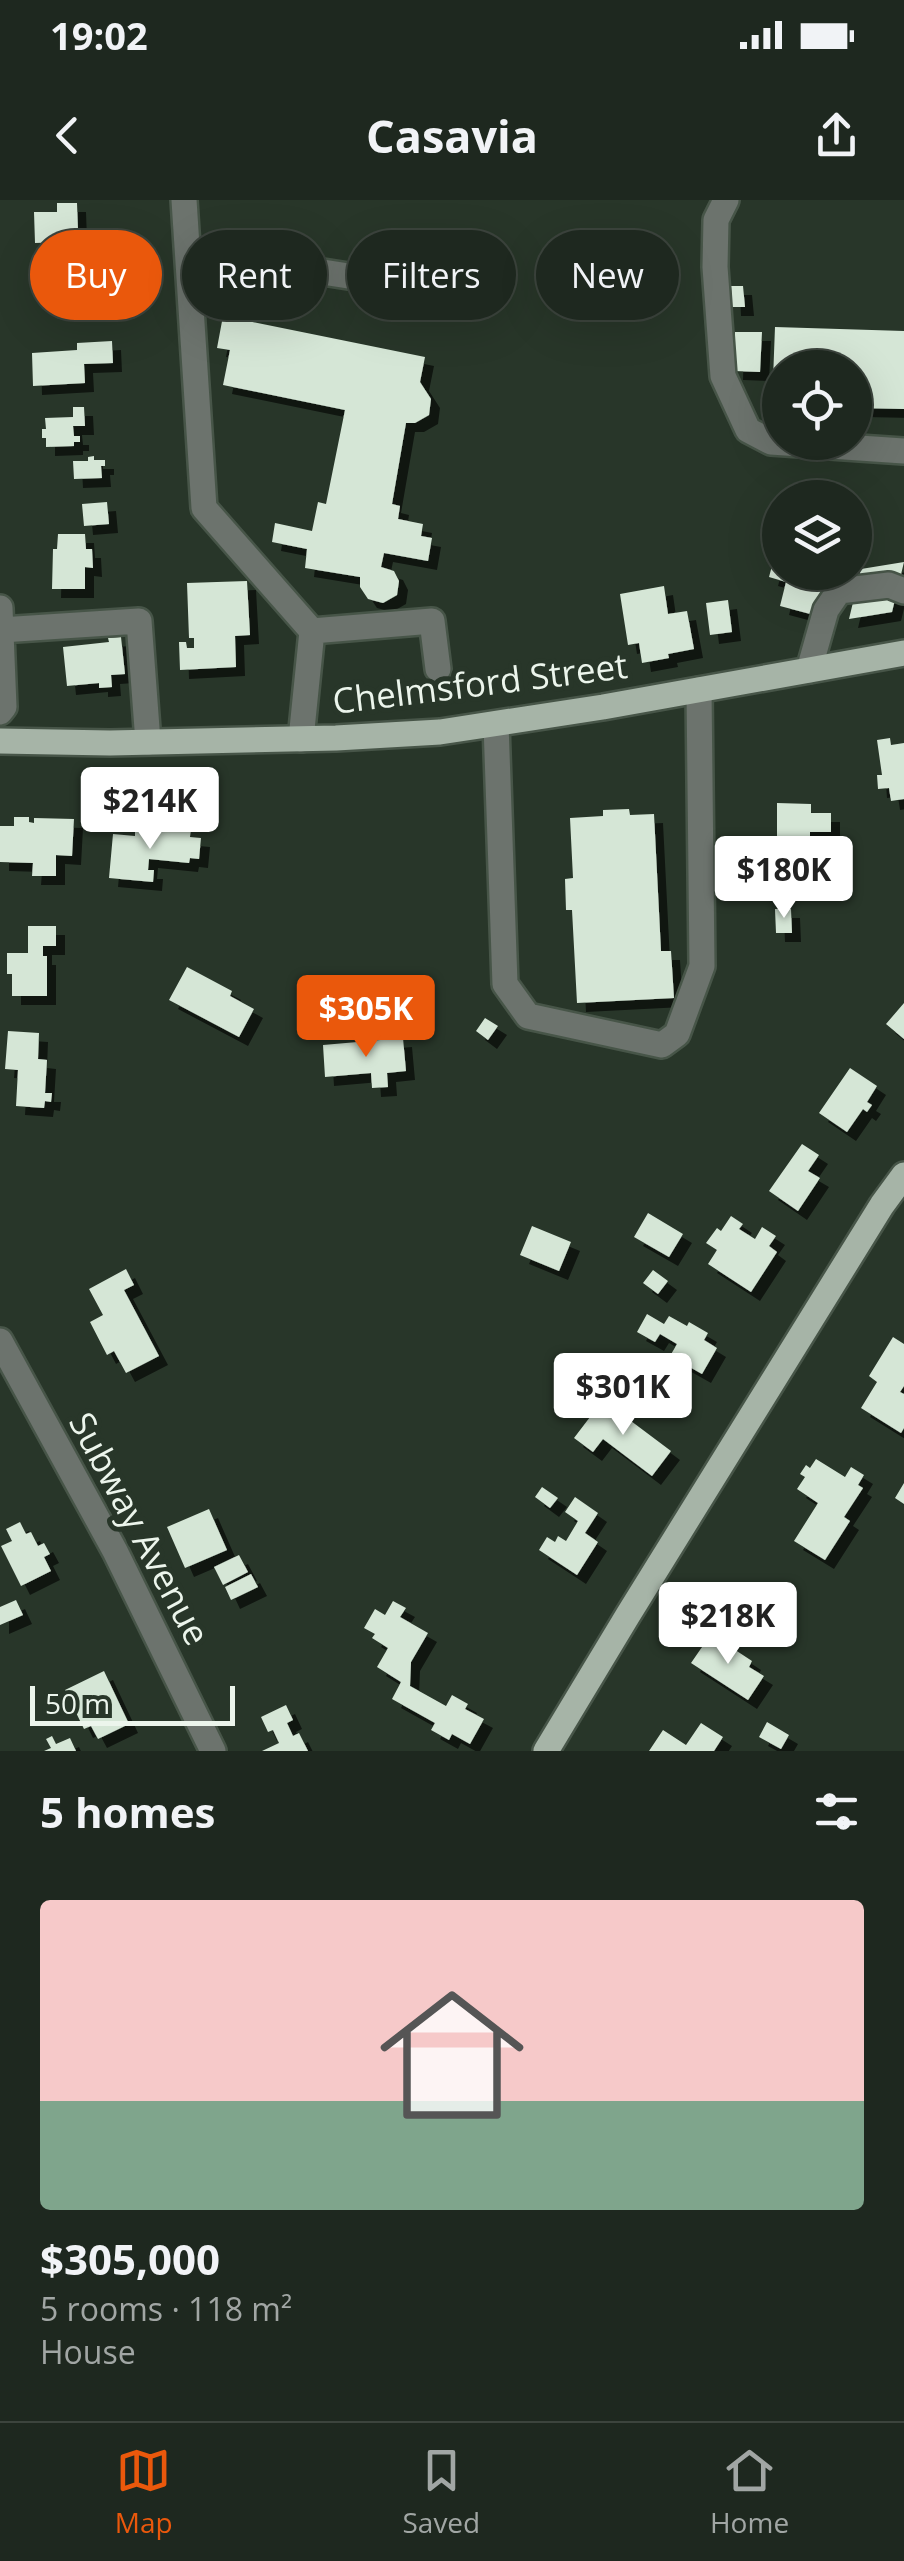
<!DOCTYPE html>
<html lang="en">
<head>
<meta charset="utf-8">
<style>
  body { margin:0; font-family:"Open Sans",sans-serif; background:#2b342c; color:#f1f3f6; height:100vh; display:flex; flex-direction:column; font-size:38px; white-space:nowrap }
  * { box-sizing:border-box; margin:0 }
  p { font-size:32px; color:#a1a6a4 }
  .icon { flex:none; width:55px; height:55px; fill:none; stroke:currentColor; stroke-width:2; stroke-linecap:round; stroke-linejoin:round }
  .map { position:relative; height:1551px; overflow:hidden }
  .side { display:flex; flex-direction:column; background:#1e281f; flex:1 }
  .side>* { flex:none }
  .guide { position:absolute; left:30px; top:30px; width:845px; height:90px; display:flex; gap:20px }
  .buttons { position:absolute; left:762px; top:150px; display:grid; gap:20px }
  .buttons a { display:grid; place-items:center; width:110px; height:110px; border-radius:50%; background:#1e281f; box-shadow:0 10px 40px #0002,0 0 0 2px #3c443d; font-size:50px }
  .scale { position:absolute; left:30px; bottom:25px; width:205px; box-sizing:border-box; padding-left:10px; border:5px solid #ecf5ec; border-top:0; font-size:28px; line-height:35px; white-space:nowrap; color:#ecf5ec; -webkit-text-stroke:8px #283629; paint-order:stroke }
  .price { position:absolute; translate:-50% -85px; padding:0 22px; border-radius:10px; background:#fff; color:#222; font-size:32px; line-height:65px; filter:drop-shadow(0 2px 5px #0008) }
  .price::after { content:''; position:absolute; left:50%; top:60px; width:30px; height:22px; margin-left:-15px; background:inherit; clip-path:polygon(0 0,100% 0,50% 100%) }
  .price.on { background:#ea580c; color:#fff }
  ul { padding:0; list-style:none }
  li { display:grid; align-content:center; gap:20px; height:530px; padding:0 40px }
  li span { display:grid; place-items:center; height:310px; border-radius:10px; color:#555 }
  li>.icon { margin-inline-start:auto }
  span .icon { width:180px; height:180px; fill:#fffc; stroke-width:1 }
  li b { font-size:42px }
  h2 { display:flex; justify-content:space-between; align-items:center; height:120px; padding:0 40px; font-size:42px }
  .pill { padding:0 35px; border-radius:45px; background:#1e281f; box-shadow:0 10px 40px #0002,0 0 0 2px #3c443d; font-size:35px; line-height:90px }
  .pill.on { background:#ea580c; color:#fff }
  .status { display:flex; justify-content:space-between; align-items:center; height:70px; padding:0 50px; background:#1e281f; direction:ltr }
  .status svg { height:28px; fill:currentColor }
  header { display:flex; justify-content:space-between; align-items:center; height:130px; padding:0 40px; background:#1e281f; font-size:45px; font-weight:700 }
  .tabs { display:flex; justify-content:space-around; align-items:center; height:140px; border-top:2px solid #3c443d; background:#1e281f; font-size:28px; color:#a1a6a4 }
  .tabs a { display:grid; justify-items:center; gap:5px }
  .tabs .on { color:#ea580c }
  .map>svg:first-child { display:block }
  .building { fill:#d5e6d6; filter:url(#shadow) }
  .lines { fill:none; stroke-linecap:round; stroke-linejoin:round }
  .minor-casing { stroke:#475548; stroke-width:30 }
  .major-casing { stroke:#475548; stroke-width:30 }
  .minor { stroke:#6c736d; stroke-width:25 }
  .major { stroke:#a6b4a7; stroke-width:25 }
  .labels { text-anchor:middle; stroke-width:10; stroke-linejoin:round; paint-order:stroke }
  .street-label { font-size:35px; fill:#ecf5ec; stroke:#283629 }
</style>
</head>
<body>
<div class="status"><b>19:02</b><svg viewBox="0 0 49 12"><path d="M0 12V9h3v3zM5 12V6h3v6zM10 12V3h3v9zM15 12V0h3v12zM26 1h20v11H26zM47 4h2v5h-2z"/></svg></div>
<header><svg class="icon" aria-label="back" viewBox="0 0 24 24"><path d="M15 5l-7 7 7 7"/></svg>Casavia<svg class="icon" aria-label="share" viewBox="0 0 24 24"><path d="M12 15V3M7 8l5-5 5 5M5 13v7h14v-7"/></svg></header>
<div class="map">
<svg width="904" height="1551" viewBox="0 0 904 1551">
  <defs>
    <filter id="shadow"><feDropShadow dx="9" dy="9" stdDeviation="0" flood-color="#0009"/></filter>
  </defs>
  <rect width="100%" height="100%" fill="#283629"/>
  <!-- building -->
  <path class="building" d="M 57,3 L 77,3 L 78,30 L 63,30 L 63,42 L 35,43 L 34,12 L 57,12 Z
    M 731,86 L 743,86 L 745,107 L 732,107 Z
    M 223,116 L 425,157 L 420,182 L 431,199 L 429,215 L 415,223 L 406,223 L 392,304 L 400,306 L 398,319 L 423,324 L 421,336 L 432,338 L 428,361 L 384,353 L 381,367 L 394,371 L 399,381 L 397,395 L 383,403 L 368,399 L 360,387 L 360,377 L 305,368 L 307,349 L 272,342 L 275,323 L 312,331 L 318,302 L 326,304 L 345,210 L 223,185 L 230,150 L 217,148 Z
    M 775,127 L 904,131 L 904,209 L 855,208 L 855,168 L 780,168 L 780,206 L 772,206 Z
    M 735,132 L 762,132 L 760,172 L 734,171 Z
    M 112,141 L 113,163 L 84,164 L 85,183 L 33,186 L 32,153 L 77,150 L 77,143 Z
    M 73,207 L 84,207 L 85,226 L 73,226 L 74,236 L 80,236 L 80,242 L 74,242 L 74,246 L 46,247 L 46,238 L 42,238 L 42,229 L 46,229 L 45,218 L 73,217 Z
    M 94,256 L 94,260 L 105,260 L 105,266 L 101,266 L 102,278 L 74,279 L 73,261 L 88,261 L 88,257 Z
    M 107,302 L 109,324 L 84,326 L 82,304 Z
    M 58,334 L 85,334 L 86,349 L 92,349 L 93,368 L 85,367 L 85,389 L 52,389 L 53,349 L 57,349 Z
    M 773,362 L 780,363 L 780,372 L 826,372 L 814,415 L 780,406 L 786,382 L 769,377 Z
    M 904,362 L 892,412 L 849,419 L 861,369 Z
    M 247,381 L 250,435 L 235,436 L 236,467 L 180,470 L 179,442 L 186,442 L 187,448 L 194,448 L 194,438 L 189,438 L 187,383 Z
    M 664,386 L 668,414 L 687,411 L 694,449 L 668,454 L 669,458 L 642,463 L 639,443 L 628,445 L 620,394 Z
    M 728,400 L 732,432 L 710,435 L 706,403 Z
    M 121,437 L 125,474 L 111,475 L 112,487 L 99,488 L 99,483 L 67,486 L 63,447 L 109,442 L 108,438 Z
    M 890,538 L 891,545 L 904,543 L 904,599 L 891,601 L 889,588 L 878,589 L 877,575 L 882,575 L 877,540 Z
    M 777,603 L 811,604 L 811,613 L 831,613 L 831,632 L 810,632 L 810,650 L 777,650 Z
    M 629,609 L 630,615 L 654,614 L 661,751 L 671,751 L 674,798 L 577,803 L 572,710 L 566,710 L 565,679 L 573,678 L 570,618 L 603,616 L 603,610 Z
    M 14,617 L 29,617 L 29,622 L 34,623 L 34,618 L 74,619 L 72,656 L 56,655 L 56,676 L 32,676 L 33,663 L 0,662 L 0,626 L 14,626 Z
    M 148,626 L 191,630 L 190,637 L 201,638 L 199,659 L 190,658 L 189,663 L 149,659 L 148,670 L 154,670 L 153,682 L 109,678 L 113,634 L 135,636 L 135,630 L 147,632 Z
    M 775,709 L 791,709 L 792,733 L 776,733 Z
    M 28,726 L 56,726 L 56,746 L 43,746 L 43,756 L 47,756 L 47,796 L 12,796 L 12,774 L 7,774 L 7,753 L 28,753 Z
    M 187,767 L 232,791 L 230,796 L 254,809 L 239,837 L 169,800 Z
    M 904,803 L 904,839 L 886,824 Z
    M 485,818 L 498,826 L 488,840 L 476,831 Z
    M 8,831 L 39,833 L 38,859 L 47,860 L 45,893 L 52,893 L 51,902 L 45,901 L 44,908 L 16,906 L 18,870 L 5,869 Z
    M 403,838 L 406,871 L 387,873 L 388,887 L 372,888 L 371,873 L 325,877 L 323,845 Z
    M 850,868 L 877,886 L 867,902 L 872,905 L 867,912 L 863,909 L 847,932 L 819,913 Z
    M 802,944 L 819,955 L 808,971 L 820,978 L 798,1011 L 769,991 Z
    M 648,1013 L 683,1034 L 669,1057 L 634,1037 Z
    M 731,1016 L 743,1024 L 739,1029 L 755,1039 L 762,1027 L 776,1036 L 769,1046 L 777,1052 L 751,1092 L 708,1064 L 717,1050 L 706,1043 L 717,1028 L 721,1031 Z
    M 532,1026 L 571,1042 L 559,1071 L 520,1055 Z
    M 126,1069 L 134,1085 L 124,1090 L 159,1156 L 126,1173 L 114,1151 L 107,1155 L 90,1122 L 103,1115 L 89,1089 Z
    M 653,1070 L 668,1081 L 658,1094 L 643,1083 Z
    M 647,1114 L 664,1124 L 669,1116 L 687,1126 L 689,1122 L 708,1133 L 704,1140 L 717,1148 L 702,1174 L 670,1156 L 677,1144 L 660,1134 L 655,1142 L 637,1132 Z
    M 893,1137 L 904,1144 L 904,1186 L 900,1192 L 904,1194 L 904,1228 L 901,1233 L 861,1208 L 877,1182 L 869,1176 Z
    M 603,1200 L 671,1251 L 652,1276 L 603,1239 L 593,1252 L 574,1238 Z
    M 816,1259 L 845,1277 L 851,1267 L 864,1275 L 858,1285 L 863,1288 L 844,1317 L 850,1321 L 825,1360 L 794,1341 L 818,1303 L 797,1289 L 805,1277 L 800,1274 L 806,1265 L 810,1268 Z
    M 904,1283 L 904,1304 L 895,1298 Z
    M 542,1287 L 558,1298 L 550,1308 L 535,1297 Z
    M 575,1297 L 598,1313 L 585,1333 L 598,1342 L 577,1375 L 539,1350 L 547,1337 L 555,1342 L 558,1336 L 566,1341 L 578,1321 L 565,1312 Z
    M 209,1309 L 227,1350 L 185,1368 L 167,1327 Z
    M 20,1322 L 26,1334 L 31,1332 L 38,1346 L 44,1343 L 50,1354 L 44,1357 L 51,1371 L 21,1386 L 1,1346 L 12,1341 L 6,1329 Z
    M 239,1355 L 248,1372 L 223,1385 L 214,1367 Z
    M 251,1374 L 258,1387 L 231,1400 L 225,1387 Z
    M 16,1400 L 23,1415 L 0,1425 L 0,1407 Z
    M 393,1401 L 406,1408 L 400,1417 L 428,1433 L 411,1462 L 410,1486 L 446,1506 L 452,1495 L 468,1504 L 465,1509 L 484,1519 L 470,1544 L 452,1534 L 449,1540 L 431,1530 L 435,1523 L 392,1499 L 401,1482 L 377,1467 L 388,1448 L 372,1438 L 375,1434 L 364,1428 L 375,1409 L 385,1415 Z
    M 711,1434 L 752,1461 L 749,1467 L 764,1476 L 748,1500 L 691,1463 Z
    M 104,1471 L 129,1524 L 98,1539 L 91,1526 L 84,1529 L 65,1490 Z
    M 286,1505 L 293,1520 L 287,1523 L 293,1536 L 299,1533 L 308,1551 L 262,1551 L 279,1543 L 273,1530 L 268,1532 L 261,1517 Z
    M 767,1522 L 789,1535 L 781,1549 L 759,1537 Z
    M 701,1523 L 723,1537 L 714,1551 L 649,1551 L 663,1530 L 686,1545 Z
    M 52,1536 L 56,1544 L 70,1538 L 76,1551 L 44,1551 L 51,1548 L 46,1539 Z"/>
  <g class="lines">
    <!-- minor casing -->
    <g class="minor-casing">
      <path id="minor" d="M 184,0 L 204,308 L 312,431 L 301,539
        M 726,0 L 716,20 L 715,67 L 723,176 L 748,230 L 771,242 L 904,251
        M 188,51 L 374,80
        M 0,408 L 4,507 L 0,512
        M 1,430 L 139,421 L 148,542
        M 312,431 L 432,421 L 438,469
        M 809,470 L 826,410 L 839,391 L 889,385 L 904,391
        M 496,524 L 505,784 L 528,816 L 662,845 L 677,834 L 702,766 L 699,490
        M 0,1141 L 115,1351 L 213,1551"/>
    </g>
    <!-- major casing -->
    <g class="major-casing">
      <path id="major" d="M 0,541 L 110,543 L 336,538 L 440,532 L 603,507 L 904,453
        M 546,1551 L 628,1415 L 882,1005 L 904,975"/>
    </g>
    <!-- minor -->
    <use href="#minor" class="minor"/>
    <!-- major -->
    <use href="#major" class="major"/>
  </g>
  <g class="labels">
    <!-- street labels -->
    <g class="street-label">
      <text transform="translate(480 484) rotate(-7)" y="12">Chelmsford Street</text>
      <text transform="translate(139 1329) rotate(62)" y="12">Subway Avenue</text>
    </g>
  </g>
</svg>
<div class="buttons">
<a><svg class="icon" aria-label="locate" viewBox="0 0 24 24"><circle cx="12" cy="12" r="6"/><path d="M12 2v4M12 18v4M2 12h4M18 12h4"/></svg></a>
<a><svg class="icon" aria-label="layers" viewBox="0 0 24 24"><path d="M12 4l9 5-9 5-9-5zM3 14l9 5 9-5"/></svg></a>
</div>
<div class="scale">50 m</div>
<b class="price" style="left:150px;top:652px">$214K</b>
<b class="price" style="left:784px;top:721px">$180K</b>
<b class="price on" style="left:366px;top:860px">$305K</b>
<b class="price" style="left:623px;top:1238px">$301K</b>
<b class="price" style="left:728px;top:1467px">$218K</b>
<div class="guide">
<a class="pill on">Buy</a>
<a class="pill">Rent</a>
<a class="pill">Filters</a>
<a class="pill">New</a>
</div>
</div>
<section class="side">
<h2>5 homes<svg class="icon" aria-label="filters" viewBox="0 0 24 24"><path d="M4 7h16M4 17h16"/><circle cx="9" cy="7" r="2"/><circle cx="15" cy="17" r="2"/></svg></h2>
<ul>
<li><span style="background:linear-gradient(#f6c9c9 65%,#7fa58c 0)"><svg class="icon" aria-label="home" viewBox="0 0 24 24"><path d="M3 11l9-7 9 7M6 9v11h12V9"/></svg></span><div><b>$305,000</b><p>5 rooms · 118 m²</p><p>House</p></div></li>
</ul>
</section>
<nav class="tabs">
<a class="on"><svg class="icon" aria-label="map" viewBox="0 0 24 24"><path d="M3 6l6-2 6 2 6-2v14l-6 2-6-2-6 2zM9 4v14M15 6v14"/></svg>Map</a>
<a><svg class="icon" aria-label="saved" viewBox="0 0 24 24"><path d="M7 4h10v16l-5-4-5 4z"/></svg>Saved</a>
<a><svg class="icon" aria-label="home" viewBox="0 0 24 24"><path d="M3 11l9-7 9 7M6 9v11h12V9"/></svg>Home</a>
</nav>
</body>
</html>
